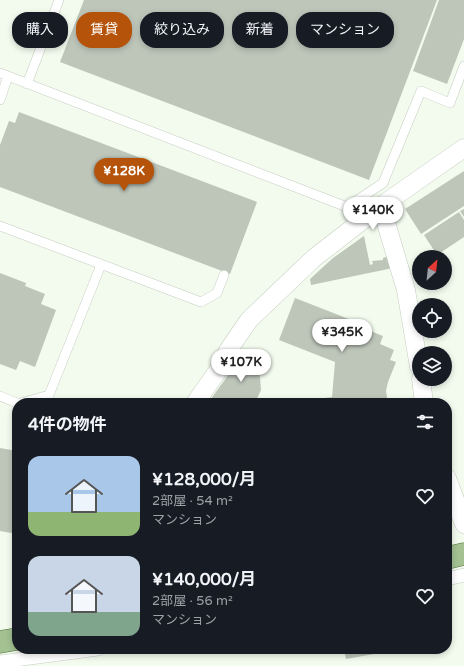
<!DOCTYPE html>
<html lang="ja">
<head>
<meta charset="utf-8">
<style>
  body { margin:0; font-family:"Varela Round","Noto Sans JP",sans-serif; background:#242831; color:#f1f3f6; height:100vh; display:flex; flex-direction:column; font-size:15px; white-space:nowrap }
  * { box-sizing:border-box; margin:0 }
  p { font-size:13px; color:#9ea1a6 }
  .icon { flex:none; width:22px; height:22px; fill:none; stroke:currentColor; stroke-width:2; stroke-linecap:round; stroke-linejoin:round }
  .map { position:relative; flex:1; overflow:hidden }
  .panel { position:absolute; left:12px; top:398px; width:440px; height:256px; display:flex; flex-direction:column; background:#171b24; border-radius:16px; box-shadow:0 2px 6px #0003 }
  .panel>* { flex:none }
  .hud { position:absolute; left:12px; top:12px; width:440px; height:36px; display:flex; gap:8px }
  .needle { width:26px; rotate:27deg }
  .tools { position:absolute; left:412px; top:250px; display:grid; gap:8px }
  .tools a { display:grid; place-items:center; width:40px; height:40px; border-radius:50%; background:#171b24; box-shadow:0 2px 6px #0003; font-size:20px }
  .price { position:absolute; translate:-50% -34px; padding:0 9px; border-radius:14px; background:#fff; color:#222; font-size:13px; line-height:26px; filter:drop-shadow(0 1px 2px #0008) }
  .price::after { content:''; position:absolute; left:50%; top:24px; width:12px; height:9px; margin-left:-6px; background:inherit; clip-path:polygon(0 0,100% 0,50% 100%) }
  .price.active { background:#b45309; color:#fff }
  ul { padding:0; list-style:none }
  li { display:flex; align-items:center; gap:12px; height:100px; padding:0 16px }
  li span { display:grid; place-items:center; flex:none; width:112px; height:80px; border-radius:12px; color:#555 }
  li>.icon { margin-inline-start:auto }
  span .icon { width:48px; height:48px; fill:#fffc; stroke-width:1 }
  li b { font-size:17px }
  h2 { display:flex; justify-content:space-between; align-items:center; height:48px; padding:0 16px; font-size:17px }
  .pill { padding:0 14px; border-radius:16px; background:#171b24; box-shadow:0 2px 6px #0003; font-size:14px; line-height:36px }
  .pill.active { background:#b45309; color:#fff }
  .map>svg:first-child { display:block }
  .building { fill:#bec6ba }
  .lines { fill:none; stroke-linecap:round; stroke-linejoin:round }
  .service-casing { stroke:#c5cdc1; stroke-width:10 }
  .pedestrian-casing { stroke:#c5cdc1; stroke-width:14 }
  .minor-casing { stroke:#c5cdc1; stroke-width:19 }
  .primary-casing { stroke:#4f713b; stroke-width:23 }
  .service { stroke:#fff; stroke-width:9 }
  .pedestrian { stroke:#fff; stroke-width:13 }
  .minor { stroke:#fff; stroke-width:18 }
  .primary { stroke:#a3c191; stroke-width:22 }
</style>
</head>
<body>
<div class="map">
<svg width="464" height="666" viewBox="0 0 464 666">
  <rect width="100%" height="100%" fill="#f2fbee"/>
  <!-- building -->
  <path class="building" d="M 84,0 L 437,0 L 369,180 L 60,62 Z
    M 439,0 L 464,0 L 464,39 L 447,84 L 413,71 Z
    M 19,112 L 257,202 L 230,274 L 0,187 L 0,145 L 9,121 L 15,123 Z
    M 464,171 L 464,206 L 421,234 L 405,209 Z
    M 464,209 L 464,217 L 460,211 Z
    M 459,212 L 464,220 L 464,237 L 437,255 L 424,235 Z
    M 364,236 L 370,265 L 373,264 L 372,261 L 383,260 L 383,258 L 389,256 L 393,268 L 311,285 L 310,279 L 333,258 Z
    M 0,273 L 26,283 L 25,286 L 45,294 L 41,304 L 56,310 L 35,367 L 20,361 L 16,370 L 0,364 Z
    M 295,298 L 359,323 L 358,326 L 383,336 L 380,344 L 394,350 L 390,360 L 396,362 L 388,382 L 386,391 L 388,403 L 289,403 L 332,397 L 335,362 L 279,340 Z
    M 247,349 L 256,355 L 253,361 L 259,364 L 261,390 L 255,403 L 208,403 Z
    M 0,448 L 17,451 L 17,534 L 0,531 Z
    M 344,649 L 373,649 L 374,654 L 346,659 Z"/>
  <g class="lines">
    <!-- service casing -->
    <g class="service-casing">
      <path id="service" d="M 0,73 L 347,207 L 383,183 L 421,91 L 450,103 L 464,66
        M 27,84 L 59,0
        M 0,100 L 8,76
        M 0,226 L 201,302 L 217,293 L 224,275
        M 0,396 L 17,403
        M 21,403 L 49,395 L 101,265"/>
    </g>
    <!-- pedestrian casing -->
    <g class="pedestrian-casing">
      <path id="pedestrian" d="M 447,579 L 464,575
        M 0,662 L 98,649"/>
    </g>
    <!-- minor casing -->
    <g class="minor-casing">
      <path id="minor" d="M 419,367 L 406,290 L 381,206 L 464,148
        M 421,379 L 424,403
        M 195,403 L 217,372 L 229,349 L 249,320 L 314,258 L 381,206
        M 447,478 L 464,524"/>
    </g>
    <!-- primary casing -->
    <g class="primary-casing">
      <path id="primary" d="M 447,558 L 464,554
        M 0,642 L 17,639"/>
    </g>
    <!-- service -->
    <use href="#service" class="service"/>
    <!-- pedestrian -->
    <use href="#pedestrian" class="pedestrian"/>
    <!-- minor -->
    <use href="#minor" class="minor"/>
    <!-- primary -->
    <use href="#primary" class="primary"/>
  </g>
</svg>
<div class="tools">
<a><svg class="needle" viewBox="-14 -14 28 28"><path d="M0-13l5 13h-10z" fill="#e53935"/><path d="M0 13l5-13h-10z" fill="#9ea1a6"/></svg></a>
<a><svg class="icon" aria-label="locate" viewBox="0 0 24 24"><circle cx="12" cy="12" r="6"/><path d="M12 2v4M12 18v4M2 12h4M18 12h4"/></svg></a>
<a><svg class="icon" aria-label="layers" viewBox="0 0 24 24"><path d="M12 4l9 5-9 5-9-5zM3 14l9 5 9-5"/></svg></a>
</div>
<b class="price active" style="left:124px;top:192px">¥128K</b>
<b class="price" style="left:373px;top:231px">¥140K</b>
<b class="price" style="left:342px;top:353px">¥345K</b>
<b class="price" style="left:241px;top:383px">¥107K</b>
<div class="hud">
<a class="pill">購入</a>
<a class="pill active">賃貸</a>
<a class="pill">絞り込み</a>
<a class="pill">新着</a>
<a class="pill">マンション</a>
</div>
<section class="panel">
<h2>4件の物件<svg class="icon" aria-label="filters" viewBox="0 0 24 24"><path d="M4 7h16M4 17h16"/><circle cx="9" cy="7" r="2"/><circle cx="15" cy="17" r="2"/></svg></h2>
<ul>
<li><span style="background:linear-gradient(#a9c7e8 70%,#8fb573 0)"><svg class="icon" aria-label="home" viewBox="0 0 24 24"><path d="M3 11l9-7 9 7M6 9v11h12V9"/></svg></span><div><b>¥128,000/月</b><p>2部屋 · 54 m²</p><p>マンション</p></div><svg class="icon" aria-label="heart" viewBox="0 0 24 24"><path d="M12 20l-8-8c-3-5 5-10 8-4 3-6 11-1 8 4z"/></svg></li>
<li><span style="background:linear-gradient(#c9d6e8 70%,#7fa58c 0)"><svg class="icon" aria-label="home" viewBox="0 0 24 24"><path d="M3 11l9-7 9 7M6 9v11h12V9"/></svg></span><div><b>¥140,000/月</b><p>2部屋 · 56 m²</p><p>マンション</p></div><svg class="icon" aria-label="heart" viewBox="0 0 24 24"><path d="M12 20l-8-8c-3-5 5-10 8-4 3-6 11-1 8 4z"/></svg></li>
</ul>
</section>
</div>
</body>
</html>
